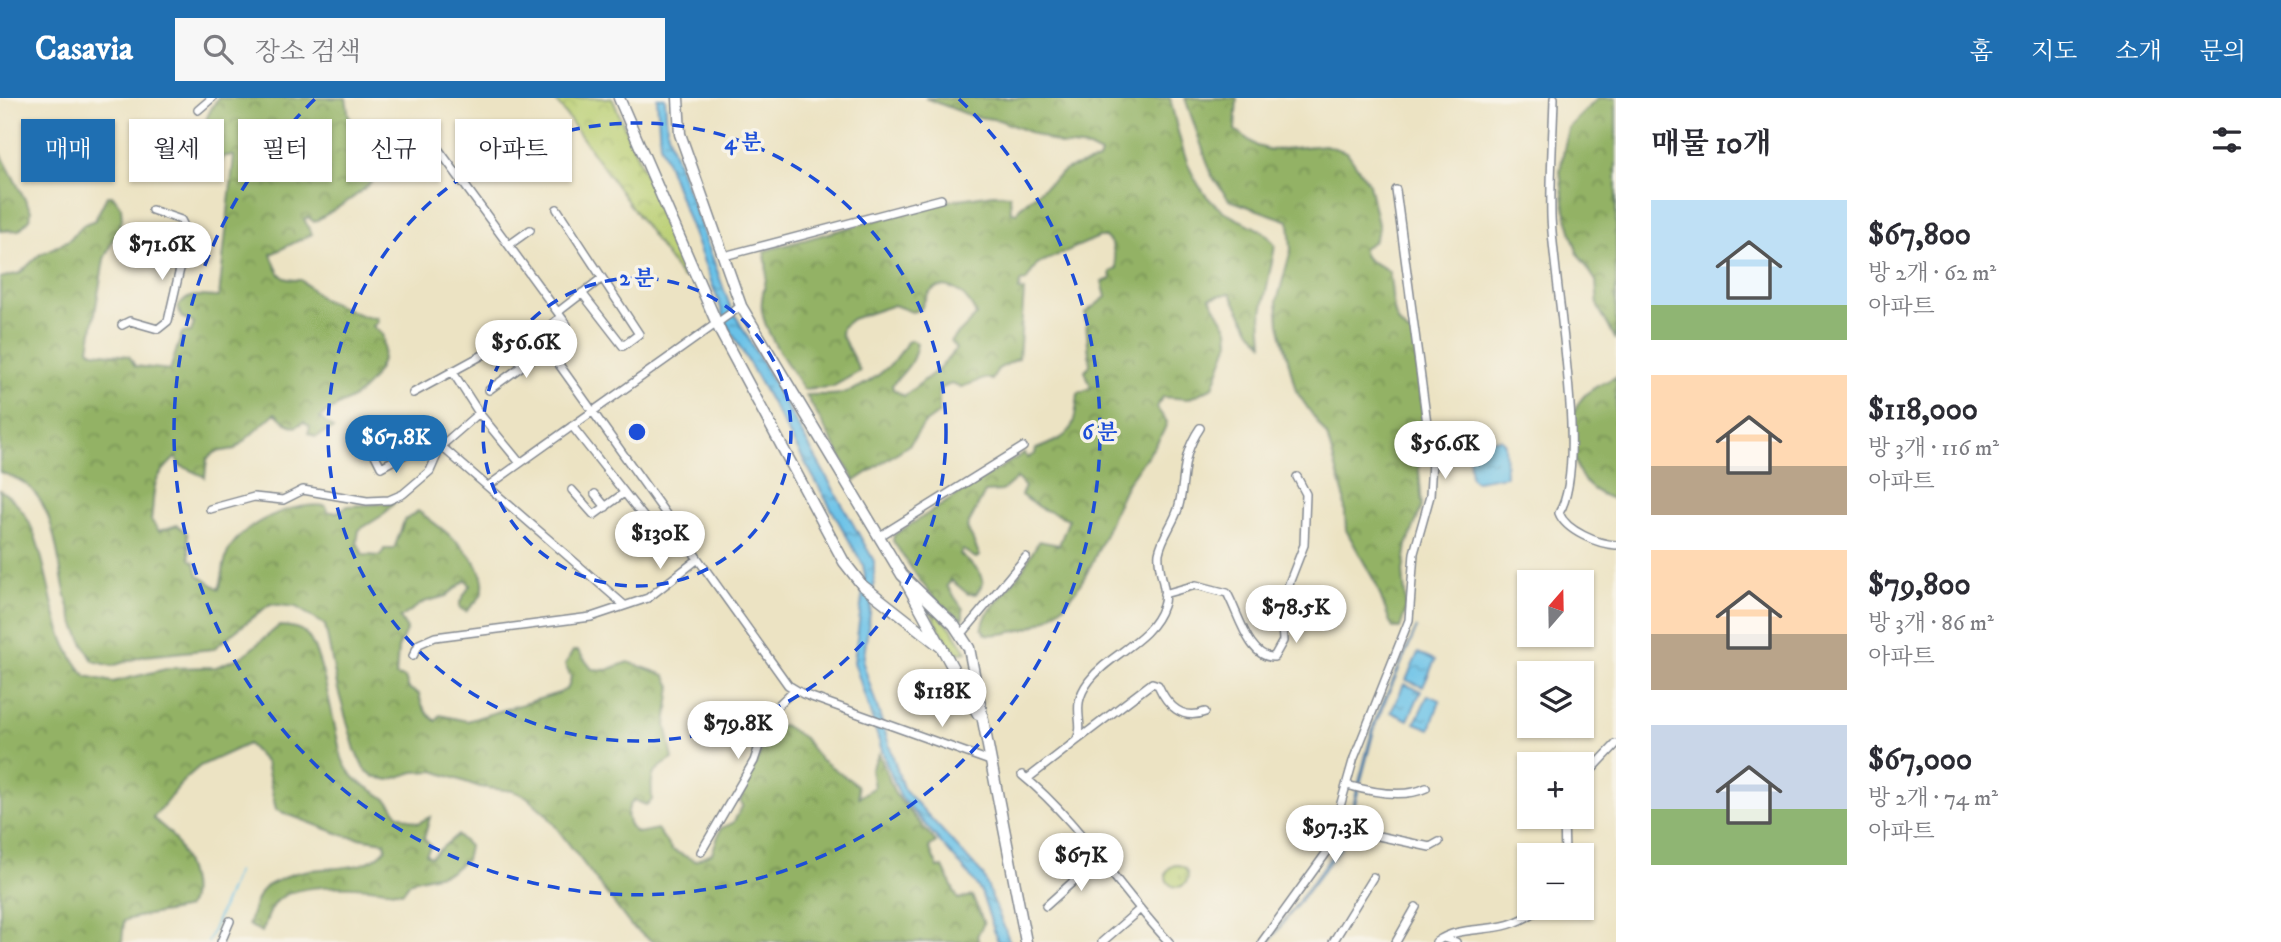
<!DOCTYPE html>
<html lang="ko">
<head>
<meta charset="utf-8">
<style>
  body { margin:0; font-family:"IM FELL DW Pica","Noto Serif KR",serif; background:#f7f7f7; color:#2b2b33; height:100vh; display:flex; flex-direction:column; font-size:26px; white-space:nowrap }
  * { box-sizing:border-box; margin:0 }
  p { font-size:23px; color:#7c7c81 }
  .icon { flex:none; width:38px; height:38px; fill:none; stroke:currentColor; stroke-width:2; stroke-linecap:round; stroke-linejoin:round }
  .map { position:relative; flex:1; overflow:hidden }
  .sheet { display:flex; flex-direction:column; background:#fff; width:665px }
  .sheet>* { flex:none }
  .top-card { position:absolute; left:21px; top:21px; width:665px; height:63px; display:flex; gap:14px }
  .needle { width:46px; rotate:20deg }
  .fabs { position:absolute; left:1517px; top:472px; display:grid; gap:14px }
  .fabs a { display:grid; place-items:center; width:77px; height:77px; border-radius:0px; background:#fff; box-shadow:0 2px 5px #0004; font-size:35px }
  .price { position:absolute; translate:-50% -60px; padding:0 16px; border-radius:24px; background:#fff; color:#222; font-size:23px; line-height:46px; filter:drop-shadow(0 2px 4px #0008) }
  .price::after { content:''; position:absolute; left:50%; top:42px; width:21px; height:16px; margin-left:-10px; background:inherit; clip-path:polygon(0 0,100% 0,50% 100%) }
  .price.selected { background:#1f6fb2; color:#fff }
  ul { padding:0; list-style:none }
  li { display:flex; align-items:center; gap:21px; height:175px; padding:0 35px }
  li span { display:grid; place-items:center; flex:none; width:196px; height:140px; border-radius:0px; color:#555 }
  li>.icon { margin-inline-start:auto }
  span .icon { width:84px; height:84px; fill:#fffc; stroke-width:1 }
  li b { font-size:30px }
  h2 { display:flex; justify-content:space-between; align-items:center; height:84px; padding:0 35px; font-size:30px }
  .pill { padding:0 24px; border-radius:0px; background:#fff; box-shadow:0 2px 5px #0004; font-size:24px; line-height:63px }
  .pill.selected { background:#1f6fb2; color:#fff }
  header { display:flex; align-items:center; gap:42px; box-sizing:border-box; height:98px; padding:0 35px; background:#1f6fb2; color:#fff }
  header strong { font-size:33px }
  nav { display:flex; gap:38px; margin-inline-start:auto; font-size:24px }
  .search { width:490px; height:63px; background:#f7f7f7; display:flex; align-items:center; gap:18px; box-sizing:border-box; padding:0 24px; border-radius:0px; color:#7c7c81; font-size:26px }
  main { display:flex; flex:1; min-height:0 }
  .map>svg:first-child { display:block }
  .grass { fill:url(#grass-tufts); stroke:#6a7f68; stroke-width:2 }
  .forest { fill:url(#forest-crowns); stroke:#577062; stroke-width:2 }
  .park { fill:url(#park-crowns); stroke:#6a7f68; stroke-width:2 }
  .water { fill:url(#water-ripples); stroke:#4378a3; stroke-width:2 }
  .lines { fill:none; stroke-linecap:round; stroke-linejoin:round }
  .stream { stroke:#6bc2e8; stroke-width:2 }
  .street-casing { stroke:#848990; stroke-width:10 }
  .secondary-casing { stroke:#848990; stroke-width:13 }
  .street { stroke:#fff; stroke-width:7 }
  .secondary { stroke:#fff; stroke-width:10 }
  .ring { fill:none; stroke:#1d4ed8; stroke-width:3.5; stroke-dasharray:12 9 }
  .centre { fill:#1d4ed8; stroke:#f7f3e8; stroke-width:3.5 }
  .ring-label { font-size:21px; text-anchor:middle; font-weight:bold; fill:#1d4ed8; stroke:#f7f3e8; stroke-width:7; stroke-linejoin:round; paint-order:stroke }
</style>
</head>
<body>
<header>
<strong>Casavia</strong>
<div class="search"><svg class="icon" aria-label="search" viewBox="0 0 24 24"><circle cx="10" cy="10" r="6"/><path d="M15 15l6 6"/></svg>장소 검색</div>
<nav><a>홈</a><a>지도</a><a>소개</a><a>문의</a></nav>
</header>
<main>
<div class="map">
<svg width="1616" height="844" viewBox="0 0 1616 844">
  <defs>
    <pattern id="grass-tufts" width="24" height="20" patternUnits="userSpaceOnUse" patternTransform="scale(1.75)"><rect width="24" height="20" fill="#bacf73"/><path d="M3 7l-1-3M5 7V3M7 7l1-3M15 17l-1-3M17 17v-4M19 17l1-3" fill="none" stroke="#9fb266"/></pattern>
    <pattern id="forest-crowns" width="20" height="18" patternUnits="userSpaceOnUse" patternTransform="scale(1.75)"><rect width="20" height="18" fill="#93b265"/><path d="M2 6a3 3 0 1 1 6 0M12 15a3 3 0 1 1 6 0" fill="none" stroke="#779156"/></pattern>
    <pattern id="park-crowns" width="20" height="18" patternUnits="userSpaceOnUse" patternTransform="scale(1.75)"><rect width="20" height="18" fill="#bacf73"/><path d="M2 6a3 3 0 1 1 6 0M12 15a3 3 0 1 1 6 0" fill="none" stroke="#9fb266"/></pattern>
    <pattern id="water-ripples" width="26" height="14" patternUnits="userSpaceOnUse" patternTransform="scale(1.75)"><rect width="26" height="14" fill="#6bc2e8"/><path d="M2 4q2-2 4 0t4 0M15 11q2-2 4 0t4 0" fill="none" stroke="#579ebf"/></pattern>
  </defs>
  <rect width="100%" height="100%" fill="#f7f3e8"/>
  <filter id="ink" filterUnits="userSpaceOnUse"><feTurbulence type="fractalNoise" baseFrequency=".0143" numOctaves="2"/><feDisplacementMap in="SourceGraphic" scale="14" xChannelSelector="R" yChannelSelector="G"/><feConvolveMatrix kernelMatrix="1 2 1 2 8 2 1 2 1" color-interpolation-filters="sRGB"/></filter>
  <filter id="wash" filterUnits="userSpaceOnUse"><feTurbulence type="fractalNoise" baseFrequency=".00686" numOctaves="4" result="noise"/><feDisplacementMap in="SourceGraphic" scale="28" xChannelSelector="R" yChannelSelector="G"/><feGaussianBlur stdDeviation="1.57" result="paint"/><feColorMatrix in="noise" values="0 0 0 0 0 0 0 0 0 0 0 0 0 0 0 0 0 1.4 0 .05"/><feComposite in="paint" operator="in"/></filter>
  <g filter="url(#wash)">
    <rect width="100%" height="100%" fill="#ece3c3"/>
    <!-- grass -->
    <path class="grass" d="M 926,505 L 951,530 L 967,554 L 953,556 Z
      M1166 778a11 11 0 1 1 22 0a11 11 0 1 1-22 0Z"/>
    <!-- forest -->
    <path class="forest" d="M 218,0 L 346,0 L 349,19 L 379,54 C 391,85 335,110 314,124 L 308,119 L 304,121 L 312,136 L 271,156 C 278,175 279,183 301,182 L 322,201 L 363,218 L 377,220 L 378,224 L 373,228 L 382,236 C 390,260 373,286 354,299 C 343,307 330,310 320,320 L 333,331 L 316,339 L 308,335 L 310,329 L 304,324 L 295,329 L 286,325 L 275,315 L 235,351 L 216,354 L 207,361 L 205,379 L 179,367 L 176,359 C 148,385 156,389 151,422 L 159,433 L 177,427 L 187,435 L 190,461 L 195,465 L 198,477 L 219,491 C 224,479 222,467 228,454 C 243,424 295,403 326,408 L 327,414 L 337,414 L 348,408 L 394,405 L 383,417 L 359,432 L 357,444 L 363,457 L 381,458 L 384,451 L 394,451 L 404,423 L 418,413 C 439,428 495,467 481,497 C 478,503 470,509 466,514 L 460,510 L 460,504 L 470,487 L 466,482 L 446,498 L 424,504 L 400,520 L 407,531 L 398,550 L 396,578 L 405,580 L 409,591 L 419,596 C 421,608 426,617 436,623 L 440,617 L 467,623 L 559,595 L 568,590 L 571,579 L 565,567 L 573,553 L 578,553 L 592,571 L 607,572 L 628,564 L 665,577 L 671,588 L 666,627 L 673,661 C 650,674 651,676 652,702 L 646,707 L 634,702 C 624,712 626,729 638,735 L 657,731 L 672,752 L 695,763 L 712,755 L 721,730 L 733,725 L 743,707 L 740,703 L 771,630 L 783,627 L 804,640 L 819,660 L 857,687 L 859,699 L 874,689 L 871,672 L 879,656 L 895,696 L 936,744 L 929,749 L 938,770 L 943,769 L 958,801 L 972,798 L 984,825 L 977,838 L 979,844 L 653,844 L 631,828 L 546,716 L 526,698 L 513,693 L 480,689 L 434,673 L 414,674 L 389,682 L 375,679 L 364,671 L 355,652 L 338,592 L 325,527 L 296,509 L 270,506 L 213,551 L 144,558 L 112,568 L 93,563 C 82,545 72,522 67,502 C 58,470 57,418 33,393 C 25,383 12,379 0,374 L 0,180 L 20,175 L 39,157 L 69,142 L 83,127 L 95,122 L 107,98 L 113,98 L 121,109 L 122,122 L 104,161 L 89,251 L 94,254 L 129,258 L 135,268 L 170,272 L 182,235 L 191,234 L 194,225 L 181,219 L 178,209 C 188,193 202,199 219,199 L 234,58 L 224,58 L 217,75 L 209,75 C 190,55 204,20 218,0 Z
      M 925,0 L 1170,0 C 1179,38 1187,88 1222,112 C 1240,126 1264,127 1275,148 L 1261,219 L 1263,245 L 1251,233 L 1230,195 L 1210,200 L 1228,231 L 1229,244 L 1213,289 L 1188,301 L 1163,299 L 1156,309 L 1167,324 C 1159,350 1136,367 1124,392 C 1099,443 1083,520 1017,533 C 1006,535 997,538 986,536 L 982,530 L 987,516 L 1021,474 L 1039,443 L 1059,447 L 1069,421 L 1040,410 L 1021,397 L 1025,389 L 1017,380 L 1002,393 L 985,394 L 967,429 L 980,458 L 976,460 L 963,452 L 960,456 L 979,473 L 983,485 L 976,496 L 968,496 L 951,482 L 947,488 L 963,511 L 963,521 C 932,506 912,471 893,443 L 894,437 L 1024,355 L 1027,360 L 1035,356 L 1036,351 C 1072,338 1074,334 1078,295 L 1091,290 L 1085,273 L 1090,267 L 1085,215 L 1106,199 L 1102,184 L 1111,181 L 1110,174 L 1117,171 L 1112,146 L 1105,139 L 1099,139 L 1037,166 L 1026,183 L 1020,184 L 1019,192 L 1024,193 L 1019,260 L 998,271 L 992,282 L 987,280 L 961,289 L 951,286 L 939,291 L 939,315 L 924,326 L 910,346 L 855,383 L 806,297 C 817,296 828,298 839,296 C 865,291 895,268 907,244 L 912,242 L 917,245 C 914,266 905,272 892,287 L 893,291 L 904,298 L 940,270 L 956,251 L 951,243 L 976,218 C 972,200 946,177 929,195 C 925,199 923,206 921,211 L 912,214 L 894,207 L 852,221 L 842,229 L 841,236 L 860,273 L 832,289 L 803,291 C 790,268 766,239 762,213 C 759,193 772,183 764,153 L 941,104 L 993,96 L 1010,97 L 1011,114 L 1017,115 L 1020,109 L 1067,71 L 1099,62 L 1101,56 L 1089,50 L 1062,47 L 999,22 L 972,18 Z
      M 1185,0 L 1237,0 L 1235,32 L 1257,48 L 1271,52 L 1325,47 L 1347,54 L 1369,86 L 1379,131 L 1374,143 L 1363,150 C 1363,167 1380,164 1389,174 C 1395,201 1387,223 1414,238 L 1426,344 L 1417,350 L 1422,408 L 1407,447 L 1403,473 L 1406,511 L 1400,530 L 1393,530 L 1390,524 L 1376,486 L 1346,432 L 1344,398 L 1327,338 L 1296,293 L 1279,226 L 1277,203 L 1291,152 L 1289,123 L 1229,102 L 1212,78 Z
      M 1598,0 L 1616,0 L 1616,242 L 1598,209 L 1596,183 L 1577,154 L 1565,112 L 1560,73 L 1568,30 Z
      M 0,54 L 31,113 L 30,121 L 19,132 L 0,133 Z
      M 1616,279 L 1616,402 C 1606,399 1595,394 1587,386 C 1571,370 1566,322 1580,303 C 1588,291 1604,285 1616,279 Z
      M 0,392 C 59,428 36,525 86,578 L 113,584 L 170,570 L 216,569 L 243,558 L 279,528 C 288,528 298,529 305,535 C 323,551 334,633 342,660 C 354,694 385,689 397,716 L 418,725 L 430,719 L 424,741 L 431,748 L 426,756 L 431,759 L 457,737 L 469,748 L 466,762 L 450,774 L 411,783 L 403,794 C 374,790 298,780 276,804 C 269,812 266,825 262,834 L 248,827 C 252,817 255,801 262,792 C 267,786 274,785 281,781 C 314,762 360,781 386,751 L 385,744 L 345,738 L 276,712 L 266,665 L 248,646 L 200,668 L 185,681 L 153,720 C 158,725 165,730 170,735 C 182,751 200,791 187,810 C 174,814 131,818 124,823 L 122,844 L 0,844 Z"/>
    <!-- park -->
    <path class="park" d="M 554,0 L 612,0 L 689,177 L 682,180 Z"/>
    <!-- water -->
    <path class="water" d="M 657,0 L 665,0 L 667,31 L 673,52 L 730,208 L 874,463 L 874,486 L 863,565 L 903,690 L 983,777 L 1010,844 L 998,844 L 981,794 L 971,779 L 900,698 L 886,665 L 854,564 L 865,477 L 863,467 L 727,226 L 660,46 Z
      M 1501,341 L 1505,346 L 1506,378 L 1476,383 L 1471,380 L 1468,345 Z
      M 1417,529 L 1376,625 L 1345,744 L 1269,844 L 1345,739 L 1374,625 Z
      M 1418,555 L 1435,562 L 1423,589 L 1406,582 Z
      M 1404,586 L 1421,593 L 1408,622 L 1391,614 Z
      M 1428,597 L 1440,602 L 1430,631 L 1415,625 Z"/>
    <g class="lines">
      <!-- stream -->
      <path class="stream" d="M 208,844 L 237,774"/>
    </g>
  </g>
  <g filter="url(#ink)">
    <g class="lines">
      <!-- street casing -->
      <g class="street-casing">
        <path id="street" d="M 1554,0 C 1553,39 1550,79 1551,118 C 1553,184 1590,366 1559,415 C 1566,433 1598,446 1616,447
          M 198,12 L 212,0
          M 439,52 L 567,227
          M 557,111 L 639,236 L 623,248 L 582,195
          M 509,147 L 530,132
          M 724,158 L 941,101
          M 558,214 L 602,180
          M 561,219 L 538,237 L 788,587 L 803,596 L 990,663
          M 122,227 L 130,223 L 158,231 L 168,223 L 188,136 L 181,122 L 152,112
          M 452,273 L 479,315 L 520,365
          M 489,292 L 547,250
          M 413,295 L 501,247 L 508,249 L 522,267
          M 572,328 L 650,427 L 655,429 L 668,420
          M 416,350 L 404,331 L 371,349 L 381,369 L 423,347 L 441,348 L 623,506
          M 488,388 L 741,208
          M 572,392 L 594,417 L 624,395
          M 595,396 L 606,409
          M 210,411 L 254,399 L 283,402 L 303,392 L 367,403 L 389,402 L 403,396 L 430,373 L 441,348 L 479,315
          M 880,438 L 1023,349
          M 1164,496 L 1196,487 L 1227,495 C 1238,514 1249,561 1274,559 L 1283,543 L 1281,506 L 1304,447 L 1306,396 L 1297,379
          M 961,537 L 1026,459
          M 413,558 L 419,546 L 435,539 L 591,519 L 648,500 L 698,461
          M 1076,643 L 1152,585 L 1158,587 C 1167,607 1182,623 1205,614
          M 1354,660 L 1409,522 L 1414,455 L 1430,398 L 1432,363 L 1396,92
          M 1022,677 C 1079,723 1119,791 1169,844
          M 1027,681 L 1076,643 C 1087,624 1068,611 1089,583 C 1110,555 1151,544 1163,508 C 1169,492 1157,473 1159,455 C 1162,439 1173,426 1178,411 C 1187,380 1179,361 1200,330
          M 1582,682 L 1616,646
          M 1347,687 C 1371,694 1403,701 1426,690
          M 1564,719 L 1565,758
          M 1336,729 L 1430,749 L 1439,744
          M 701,754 L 754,663 L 770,615 L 794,592
          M 1046,808 L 1098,761
          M 1443,840 L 1456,844
          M 221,844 L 230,823
          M 1102,844 L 1139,812
          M 1262,844 L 1327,754 L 1353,663
          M 1333,844 L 1373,779
          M 1396,844 L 1416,809
          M 1436,844 C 1468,822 1500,842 1540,810"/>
      </g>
      <!-- secondary casing -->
      <g class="secondary-casing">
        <path id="secondary" d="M 619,0 L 721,235 L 844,464 L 862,487 L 941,549
          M 678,0 L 680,36 L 741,208 L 902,477 L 954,527 L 969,550 L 1026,844
          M 907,486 L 978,616"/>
      </g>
      <!-- street -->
      <use href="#street" class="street"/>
      <!-- secondary -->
      <use href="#secondary" class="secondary"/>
    </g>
  </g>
  <!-- distance rings -->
  <g class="ring">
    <circle cx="637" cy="334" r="154"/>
    <circle cx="637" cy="334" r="309"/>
    <path d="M959 1A463 463 0 1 1 315 1"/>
  </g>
  <circle cx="637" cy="334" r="10" class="centre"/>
  <g class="ring-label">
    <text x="743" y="51">4 분</text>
    <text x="637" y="187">2 분</text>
    <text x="1100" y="341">6 분</text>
  </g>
</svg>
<div class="fabs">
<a><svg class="needle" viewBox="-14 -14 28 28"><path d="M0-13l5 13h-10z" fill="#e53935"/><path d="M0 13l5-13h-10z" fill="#7c7c81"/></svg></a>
<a><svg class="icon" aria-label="layers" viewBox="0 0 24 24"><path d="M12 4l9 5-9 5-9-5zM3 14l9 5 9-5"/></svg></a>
<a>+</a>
<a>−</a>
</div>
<b class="price" style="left:162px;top:184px">$71.6K</b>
<b class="price" style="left:526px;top:282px">$56.6K</b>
<b class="price selected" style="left:396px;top:377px">$67.8K</b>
<b class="price" style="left:1445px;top:383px">$56.6K</b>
<b class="price" style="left:660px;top:473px">$130K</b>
<b class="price" style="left:1296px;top:547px">$78.5K</b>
<b class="price" style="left:942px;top:631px">$118K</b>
<b class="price" style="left:738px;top:663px">$79.8K</b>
<b class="price" style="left:1335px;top:767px">$97.3K</b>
<b class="price" style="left:1081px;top:795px">$67K</b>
<div class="top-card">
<a class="pill selected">매매</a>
<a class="pill">월세</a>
<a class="pill">필터</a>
<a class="pill">신규</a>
<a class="pill">아파트</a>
</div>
</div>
<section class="sheet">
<h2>매물 10개<svg class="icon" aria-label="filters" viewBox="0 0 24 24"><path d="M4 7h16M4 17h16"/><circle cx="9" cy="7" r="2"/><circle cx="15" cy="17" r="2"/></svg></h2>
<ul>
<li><span style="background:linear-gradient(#bfe0f5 75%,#8fb573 0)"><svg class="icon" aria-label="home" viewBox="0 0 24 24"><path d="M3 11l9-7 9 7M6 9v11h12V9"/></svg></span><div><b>$67,800</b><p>방 2개 · 62 m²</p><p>아파트</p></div></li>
<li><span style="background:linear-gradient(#ffd9b3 65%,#b9a48a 0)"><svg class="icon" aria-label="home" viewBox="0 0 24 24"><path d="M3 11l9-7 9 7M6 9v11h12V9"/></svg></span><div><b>$118,000</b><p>방 3개 · 116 m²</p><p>아파트</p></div></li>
<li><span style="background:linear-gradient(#ffd9b3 60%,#b9a48a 0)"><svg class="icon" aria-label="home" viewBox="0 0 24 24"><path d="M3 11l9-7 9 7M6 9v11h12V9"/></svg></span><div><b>$79,800</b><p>방 3개 · 86 m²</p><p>아파트</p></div></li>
<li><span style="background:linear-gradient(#c9d6e8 60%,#8fb573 0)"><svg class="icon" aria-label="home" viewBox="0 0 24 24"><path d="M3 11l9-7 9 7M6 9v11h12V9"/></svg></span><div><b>$67,000</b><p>방 2개 · 74 m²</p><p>아파트</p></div></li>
</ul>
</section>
</main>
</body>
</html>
